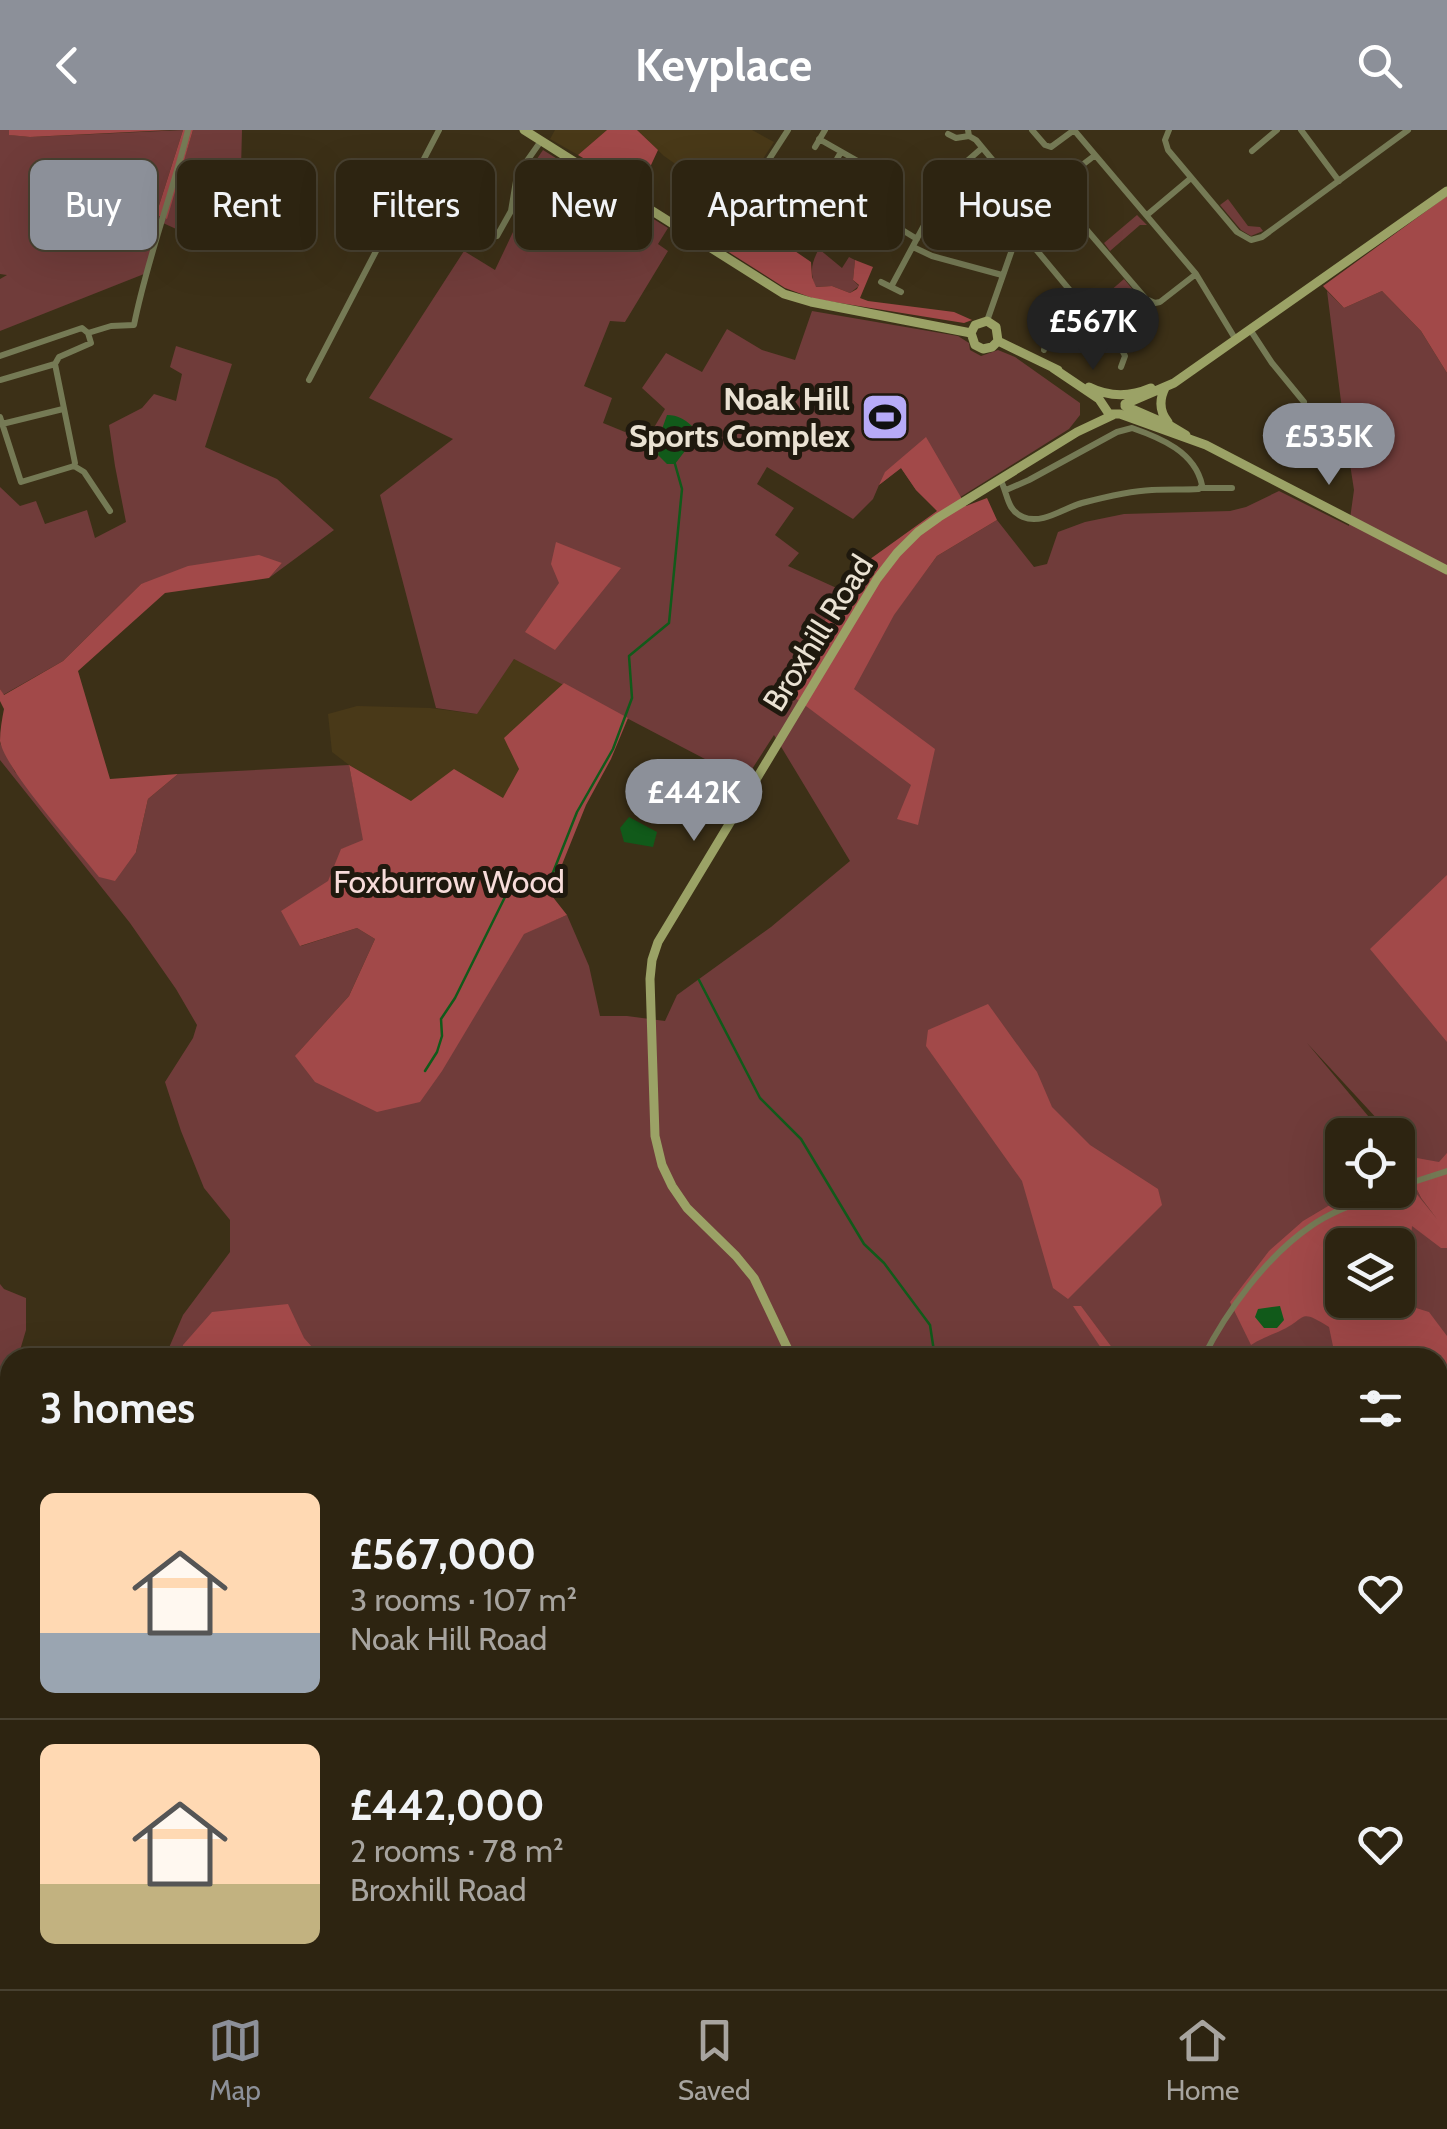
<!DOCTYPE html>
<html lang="en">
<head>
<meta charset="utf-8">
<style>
  body { margin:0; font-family:Cabin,sans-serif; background:#39301f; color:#f1f3f6; height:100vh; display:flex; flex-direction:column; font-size:38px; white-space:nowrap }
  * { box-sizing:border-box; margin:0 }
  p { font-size:32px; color:#a7a49f }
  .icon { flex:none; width:55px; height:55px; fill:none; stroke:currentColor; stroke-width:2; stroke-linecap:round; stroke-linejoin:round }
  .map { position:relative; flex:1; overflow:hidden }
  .panel { position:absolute; left:0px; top:1218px; width:1448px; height:642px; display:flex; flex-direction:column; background:#2d2411; border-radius:30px 30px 0 0; box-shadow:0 10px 40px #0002,0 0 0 2px #484131 }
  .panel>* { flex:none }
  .banner { position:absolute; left:30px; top:30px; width:1388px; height:90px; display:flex; gap:20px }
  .fabs { position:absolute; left:1325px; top:988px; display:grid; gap:20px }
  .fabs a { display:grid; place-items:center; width:90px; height:90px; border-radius:15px; background:#2d2411; box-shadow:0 10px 40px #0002,0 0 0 2px #484131; font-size:50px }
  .price { position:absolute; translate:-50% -85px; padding:0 22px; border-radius:35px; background:#8c9099; color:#fff; font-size:32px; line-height:65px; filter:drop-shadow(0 2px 5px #0008) }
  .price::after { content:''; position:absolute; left:50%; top:60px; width:30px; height:22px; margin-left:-15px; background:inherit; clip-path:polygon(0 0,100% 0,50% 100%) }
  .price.active { background:#222; color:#fff }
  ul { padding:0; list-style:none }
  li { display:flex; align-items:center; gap:30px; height:250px; padding:0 40px }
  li+li { border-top:2px solid #484131 }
  li span { display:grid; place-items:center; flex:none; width:280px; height:200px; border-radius:15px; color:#555 }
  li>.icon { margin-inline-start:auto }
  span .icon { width:120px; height:120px; fill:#fffc; stroke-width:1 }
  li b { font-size:42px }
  h2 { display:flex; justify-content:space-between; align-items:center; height:120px; padding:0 40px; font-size:42px }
  .pill { padding:0 35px; border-radius:15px; background:#2d2411; box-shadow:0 10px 40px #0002,0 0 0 2px #484131; font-size:35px; line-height:90px }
  .pill.active { background:#8c9099; color:#fff }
  header { display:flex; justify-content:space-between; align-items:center; height:130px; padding:0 40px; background:#8c9099; color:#fff; font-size:45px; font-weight:800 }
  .dock { display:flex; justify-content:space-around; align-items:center; height:140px; border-top:2px solid #484131; background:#2d2411; font-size:28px; color:#a7a49f }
  .dock a { display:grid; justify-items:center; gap:5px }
  .dock .active { color:#8c9099 }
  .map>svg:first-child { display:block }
  .built { fill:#493918 }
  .green { fill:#703c3a; fill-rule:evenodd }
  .forest { fill:#a24949 }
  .water { fill:#115a1a }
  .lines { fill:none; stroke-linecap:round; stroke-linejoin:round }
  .stream { stroke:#115a1a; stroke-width:2.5 }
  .street { stroke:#757a55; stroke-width:6 }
  .secondary { stroke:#9ba266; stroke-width:9 }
  .labels { text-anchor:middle; stroke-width:10; stroke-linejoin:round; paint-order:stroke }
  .poi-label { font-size:32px; font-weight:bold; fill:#eae2d3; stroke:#1f190e; text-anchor:end }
  .street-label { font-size:32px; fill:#eae2d3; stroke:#1f190e }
  .park-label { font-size:32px; fill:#f7dcda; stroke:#1f190e }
</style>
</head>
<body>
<header><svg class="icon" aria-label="back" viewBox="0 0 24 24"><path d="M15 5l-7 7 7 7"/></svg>Keyplace<svg class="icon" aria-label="search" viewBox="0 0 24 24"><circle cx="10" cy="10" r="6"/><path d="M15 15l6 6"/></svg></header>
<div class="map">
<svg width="1447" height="1859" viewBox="0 0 1447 1859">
  <rect width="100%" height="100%" fill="#3c3017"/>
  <!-- built -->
  <path class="built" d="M 555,0 L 607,0 L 578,25 L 550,9 Z
    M 637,0 L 752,0 L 774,12 L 733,74 L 664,26 Z
    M 514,529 L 564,553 L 505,608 L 519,639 L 503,669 L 411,671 L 349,635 L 332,622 L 328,584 L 357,576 L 430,578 L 476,584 Z"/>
  <!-- green -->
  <path class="green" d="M 0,0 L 9,0 L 10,5 L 30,7 L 183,0 L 156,85 L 166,89 L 193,0 L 242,0 L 241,39 L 207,113 L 163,93 L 144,144 L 0,201 L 0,149 L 7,145 L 0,144 Z
    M 543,20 L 668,98 L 658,114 L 668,121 L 625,192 L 610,191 L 584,256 L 612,268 L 603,293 L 625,302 L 631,297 L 649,306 L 665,279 L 642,258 L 666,223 L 702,242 L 727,199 L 762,220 L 795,230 L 812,181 L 958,206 L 969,213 L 970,220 L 981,226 L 998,220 L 1015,227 L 1080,273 L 1080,285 L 1069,299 L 938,381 L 916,360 L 901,338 L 879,355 L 873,369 L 853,389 L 767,337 L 757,354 L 794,378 L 775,405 L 799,423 L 788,436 L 894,484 L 937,426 L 997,390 L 1034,437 L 1047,434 L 1058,402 L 1085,392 L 1124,384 L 1230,381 L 1246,377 L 1279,361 L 1349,396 L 1354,360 L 1344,295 L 1327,161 L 1344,178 L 1382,161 L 1421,201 L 1447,243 L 1447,1053 L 1435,1054 L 1398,1012 L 1398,1005 L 1392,1005 L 1307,913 L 1384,1005 L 1342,1005 L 1342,1060 L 1398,1060 L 1398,1021 L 1421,1068 L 1447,1102 L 1447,1447 L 1438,1434 L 1438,1228 L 165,1227 L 183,1185 L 230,1122 L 230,1090 L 204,1058 L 181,1001 L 165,952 L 193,908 L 197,895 L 176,859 L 130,793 L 0,630 L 0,613 L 15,642 L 136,722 L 148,669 L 178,644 L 349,635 L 364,711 L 342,719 L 301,816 L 357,798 L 375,809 L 349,866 L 297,924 L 524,803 L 567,785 L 589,836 L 600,886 L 627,886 L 665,891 L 677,865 L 771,797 L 850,731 L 774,605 L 745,650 L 514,529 L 477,584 L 436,578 L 380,365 L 453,309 L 369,268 L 464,121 L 495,140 L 523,81 L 520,64 L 526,45 ZM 1342,1115 L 1398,1115 L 1398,1170 L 1342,1170 Z
    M 1228,69 L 1248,96 L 1260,97 L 1263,101 L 1251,106 L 1241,100 L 1220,75 Z
    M 1137,85 L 1147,95 L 1140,95 L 1110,121 L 1104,113 Z
    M 819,119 L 842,138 L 849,127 L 855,130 L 853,150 L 859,156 L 850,163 L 832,156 L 815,157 C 810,142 811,133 819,119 Z
    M 1124,149 L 1138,166 L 1123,179 L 1109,162 Z
    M 176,216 L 232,234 L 205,317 L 277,349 L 334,400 L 269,448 L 282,433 L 141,454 L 63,531 L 3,565 L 0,559 L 0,357 L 20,376 L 36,371 L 45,394 L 87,380 L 95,408 L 126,392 L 115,336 L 109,295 L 142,278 L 154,264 L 176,271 L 182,244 L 170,237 Z
    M 0,1154 L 4,1159 L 26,1168 L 26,1200 L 18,1227 L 10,1228 L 10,1240 L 0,1249 Z
    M 0,1358 L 10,1361 L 10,1638 L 4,1633 L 0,1635 Z
    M 1447,1597 L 1447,1859 L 1129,1859 L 1122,1850 L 1438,1850 L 1438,1605 Z
    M 217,1850 L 948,1850 L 953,1859 L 255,1859 L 244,1854 Z"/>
  <!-- forest -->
  <path class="forest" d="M 9,0 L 170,0 L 30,7 L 9,5 Z
    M 183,0 L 193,0 L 167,89 L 156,85 Z
    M 607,0 L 637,0 L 658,20 L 639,61 L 578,25 Z
    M 1447,66 L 1447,243 L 1421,201 L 1382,161 L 1344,178 L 1323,156 Z
    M 748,89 L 811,132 L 812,147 L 816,157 L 832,156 L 850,163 L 857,159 L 859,155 L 853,150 L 855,130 L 873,137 L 860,168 L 868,171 L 954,182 L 972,190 L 964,193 L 815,169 L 785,158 L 727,121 Z
    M 926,307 L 966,376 L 987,368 L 997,390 L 937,426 L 894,485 L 854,559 L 935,619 L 918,695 L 897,689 L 911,655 L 790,564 L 839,461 L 866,432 L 937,381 L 916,360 L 901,338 L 879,355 L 885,342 Z
    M 556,412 L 621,438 L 555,520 L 525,502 L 559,453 L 551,434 Z
    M 259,425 L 282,433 L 269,448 L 165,463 L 78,541 L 110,649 L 178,644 L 148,669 L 136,722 L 115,751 L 99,747 C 78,720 5,640 0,611 C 0,600 2,589 4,579 L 0,571 L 0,559 L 4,565 L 63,531 L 141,454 L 188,436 Z
    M 564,553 L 628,588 L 611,629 L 586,675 L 559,742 L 541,752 L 567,785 L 524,804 L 442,941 L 420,972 L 377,982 L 315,952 L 295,926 L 349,866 L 375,809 L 357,798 L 300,816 L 281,781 L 328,751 L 341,719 L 363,710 L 349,635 L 411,671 L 454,639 L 503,668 L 519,639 L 504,608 Z
    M 1447,745 L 1447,912 L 1370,819 Z
    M 988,874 L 1037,942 L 1052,977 L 1090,1015 L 1158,1059 L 1162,1075 L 1068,1169 L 1053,1158 L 1022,1051 L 926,916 L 928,900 Z
    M 1447,1023 L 1447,1118 L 1441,1118 L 1412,1096 L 1409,1127 L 1398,1131 L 1398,1115 L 1342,1115 L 1342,1170 L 1390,1170 L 1429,1182 L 1447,1206 L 1447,1396 L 1438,1409 L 1438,1228 L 1339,1227 L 1334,1221 L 1329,1197 C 1297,1177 1308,1189 1280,1201 C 1269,1206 1262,1208 1251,1215 L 1230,1172 L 1269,1121 L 1303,1091 L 1355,1060 L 1398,1060 L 1398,1041 L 1437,1089 L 1421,1068 L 1400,1025 L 1439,1032 Z
    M 288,1174 L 304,1208 L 321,1227 L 181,1227 L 183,1215 L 212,1182 Z
    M 1073,1176 L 1081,1176 L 1119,1227 L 1096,1227 L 1103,1221 Z
    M 1438,1434 L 1447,1447 L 1447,1598 L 1438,1606 Z
    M 4,1633 L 10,1638 L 10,1739 L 3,1713 L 0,1710 L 0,1635 Z
    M 1447,1837 L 1447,1859 L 1363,1859 L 1362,1850 L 1438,1850 L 1438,1844 L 1446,1841 Z
    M 88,1850 L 130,1850 L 133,1859 L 84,1859 Z"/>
  <!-- water -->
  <path class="water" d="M 667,285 C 678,285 684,289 692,296 L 688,317 L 675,334 L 667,334 L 658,325 L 662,299 Z
    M 629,687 L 657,702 L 653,717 L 624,712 L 620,698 Z
    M 1280,1176 L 1284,1190 L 1277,1198 L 1264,1198 L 1255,1187 L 1258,1179 Z"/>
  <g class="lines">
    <!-- stream -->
    <path class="stream" d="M 699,850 L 760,968 L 801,1009 L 864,1114 L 884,1133 L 930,1195 L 935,1228
      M 425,941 L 437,922 L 442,906 L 441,889 L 455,868 L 505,767 L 523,756 L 540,752 L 552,745 L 577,682 L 613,619 L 632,568 L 629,526 L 669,493 L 682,359 L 675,334
      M 8,1687 L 10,1696
      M 258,1852 L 260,1850"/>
    <!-- street -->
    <path class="street" d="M 968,0 L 969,6 L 976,10 L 1005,45 L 1004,56 L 986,70 L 979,93
      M 1032,0 L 1045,15 L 1051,17 L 1074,0
      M 1074,0 L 1196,144 L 1236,210
      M 1169,0 L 1165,10 L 1168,20 L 1237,102 L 1251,110 L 1262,107 L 1408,0
      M 1301,0 L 1339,51
      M 948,4 L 956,8 L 969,6
      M 819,9 L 884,46
      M 815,17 L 825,0
      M 1252,21 L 1277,0
      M 1095,25 C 1080,38 1057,49 1062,71 L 1146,169 L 1155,173 L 1160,172 L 1196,144
      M 926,46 L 945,56
      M 757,49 L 853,106
      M 880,54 L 888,39
      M 339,72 L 348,85 L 349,95 L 382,112
      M 934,76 L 964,92 L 979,93 L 1014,114
      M 808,79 L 841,22
      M 1147,85 L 1191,48
      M 899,98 L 917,109
      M 1024,105 L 1097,193 L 1111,198 L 1125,226 L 1121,237
      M 491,107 L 497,106 L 511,81 L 517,45 L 541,11
      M 717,110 L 788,0
      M 848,113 L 858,98
      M 913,117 L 932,126 L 1002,145
      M 881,152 L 891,157
      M 901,162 L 891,157 L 951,45 L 982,18
      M 987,191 L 1014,114 L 1044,88
      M 1103,194 L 1120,180
      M 1251,201 L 1272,233 L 1304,272
      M 1044,220 L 1055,179 L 1071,163
      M 0,226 L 82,198 L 88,203
      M 0,250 L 55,234 L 59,227 L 91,213 L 88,203 L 111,196 L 134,195 C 147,129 172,65 188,0
      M 309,250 L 439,0
      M 0,287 L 21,352 L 74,336 L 75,333 L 55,234
      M 2,294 L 63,279
      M 74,336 L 84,342 L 110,381
      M 1000,349 C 1008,363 1006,380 1023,387 C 1042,395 1064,378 1082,373 C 1105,367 1129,361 1152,360 C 1168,359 1183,360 1199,359 L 1202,355 C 1195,322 1161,308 1132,298 L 1117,302 L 1029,350 L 1006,360
      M 1200,358 L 1232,358
      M 1398,1057 L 1447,1041
      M 1203,1228 C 1227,1180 1267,1126 1311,1096 C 1334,1080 1363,1071 1389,1060"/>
    <!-- secondary -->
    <path class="secondary" d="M 524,0 L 784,164 L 811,172 L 971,203
      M 971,203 L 975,195 L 987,191 L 996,197 L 998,211
      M 971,203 L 975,215 L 983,219 L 992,217 L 998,211
      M 998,211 L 1058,240
      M 1053,238 L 1099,269 L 1109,284 L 1120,284 L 1206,315 L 1447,440
      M 1089,257 C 1109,267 1130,267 1151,258
      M 1165,258 C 1159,270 1159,281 1168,292
      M 1125,274 L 1174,253 L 1447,61
      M 1125,276 L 1171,296 L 1186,305
      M 792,1228 L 754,1148 L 736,1126 L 687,1078 L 672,1056 L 662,1035 L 655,1006 L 650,849 L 652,830 L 658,812 L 877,449 L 897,423 L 918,402 L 939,387 L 1077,302 L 1113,285
      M 1119,1850 L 1125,1859
      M 152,1859 C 181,1849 212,1851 241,1859"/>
  </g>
  <!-- icons -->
  <defs>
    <g id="stadium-square" transform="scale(2.5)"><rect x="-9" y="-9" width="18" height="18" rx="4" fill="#b7abf8" stroke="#1f190e"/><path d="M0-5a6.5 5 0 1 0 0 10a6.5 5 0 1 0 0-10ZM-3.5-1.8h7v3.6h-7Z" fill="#111"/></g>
  </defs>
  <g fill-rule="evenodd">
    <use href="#stadium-square" x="885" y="287"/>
  </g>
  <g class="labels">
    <!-- poi labels -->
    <g class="poi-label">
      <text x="850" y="280">Noak Hill<tspan x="850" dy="37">Sports Complex</tspan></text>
    </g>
    <!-- street labels -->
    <g class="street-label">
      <text transform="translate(818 503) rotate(-58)" y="11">Broxhill Road</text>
    </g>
    <!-- park labels -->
    <g class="park-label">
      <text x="449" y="763">Foxburrow Wood</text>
    </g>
  </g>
</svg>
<div class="fabs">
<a><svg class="icon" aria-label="locate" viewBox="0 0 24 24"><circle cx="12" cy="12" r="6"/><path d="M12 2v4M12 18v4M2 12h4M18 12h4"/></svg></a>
<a><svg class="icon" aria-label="layers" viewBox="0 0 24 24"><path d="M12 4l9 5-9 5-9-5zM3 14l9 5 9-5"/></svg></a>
</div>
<b class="price active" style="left:1093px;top:243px">£567K</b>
<b class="price" style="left:1329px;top:358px">£535K</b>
<b class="price" style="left:694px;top:714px">£442K</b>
<div class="banner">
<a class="pill active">Buy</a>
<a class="pill">Rent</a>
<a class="pill">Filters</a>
<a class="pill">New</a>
<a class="pill">Apartment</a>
<a class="pill">House</a>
</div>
<section class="panel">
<h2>3 homes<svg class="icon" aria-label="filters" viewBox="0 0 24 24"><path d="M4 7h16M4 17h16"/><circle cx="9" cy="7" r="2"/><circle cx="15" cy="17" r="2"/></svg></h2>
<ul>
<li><span style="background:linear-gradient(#ffd9b3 70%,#9aa5b1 0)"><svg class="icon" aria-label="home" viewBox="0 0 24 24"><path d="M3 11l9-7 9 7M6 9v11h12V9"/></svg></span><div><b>£567,000</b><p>3 rooms · 107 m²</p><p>Noak Hill Road</p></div><svg class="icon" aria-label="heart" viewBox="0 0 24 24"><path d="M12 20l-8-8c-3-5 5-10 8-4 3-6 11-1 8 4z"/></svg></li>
<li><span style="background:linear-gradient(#ffd9b3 70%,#c2b280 0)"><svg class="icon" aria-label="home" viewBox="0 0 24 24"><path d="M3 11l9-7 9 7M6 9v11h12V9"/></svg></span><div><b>£442,000</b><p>2 rooms · 78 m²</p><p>Broxhill Road</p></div><svg class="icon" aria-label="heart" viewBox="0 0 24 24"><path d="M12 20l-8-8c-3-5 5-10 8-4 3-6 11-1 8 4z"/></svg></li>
</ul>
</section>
</div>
<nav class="dock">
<a class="active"><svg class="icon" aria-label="map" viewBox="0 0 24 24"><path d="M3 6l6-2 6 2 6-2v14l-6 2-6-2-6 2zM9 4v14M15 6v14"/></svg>Map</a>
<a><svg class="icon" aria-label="saved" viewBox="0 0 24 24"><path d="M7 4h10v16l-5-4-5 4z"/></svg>Saved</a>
<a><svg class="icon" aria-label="home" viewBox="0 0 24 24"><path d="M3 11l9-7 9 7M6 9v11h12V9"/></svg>Home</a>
</nav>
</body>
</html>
